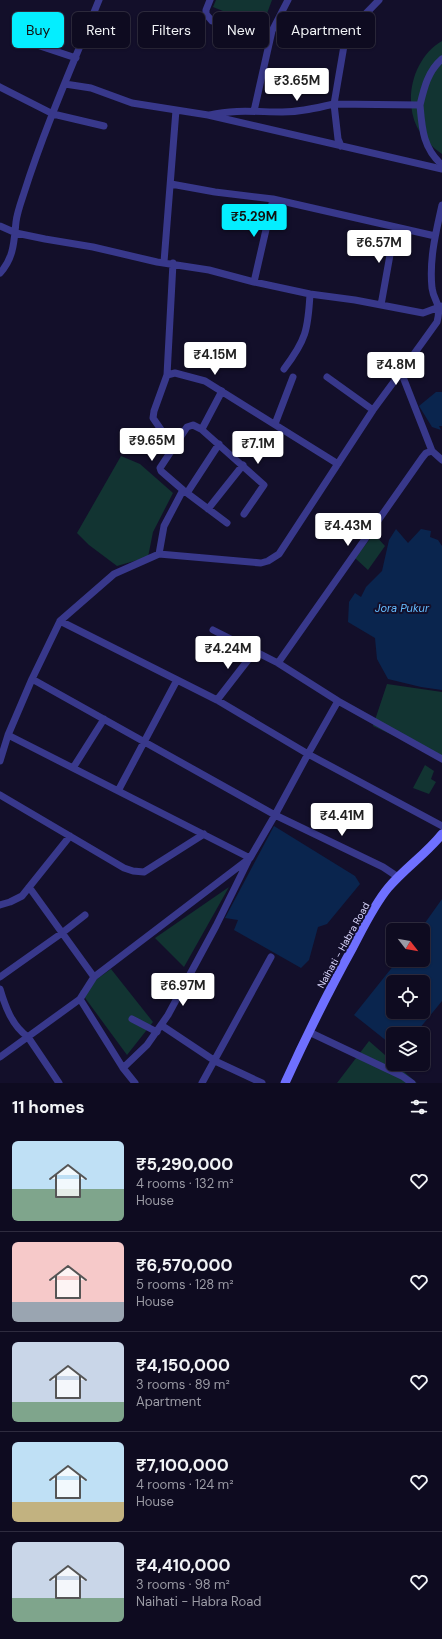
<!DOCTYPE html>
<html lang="en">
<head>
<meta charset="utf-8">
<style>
  body { margin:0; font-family:"DM Sans",sans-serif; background:#171429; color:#f1f3f6; height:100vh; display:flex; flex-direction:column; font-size:15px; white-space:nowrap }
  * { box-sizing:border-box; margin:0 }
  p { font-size:13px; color:#9b9ba5 }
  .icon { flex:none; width:22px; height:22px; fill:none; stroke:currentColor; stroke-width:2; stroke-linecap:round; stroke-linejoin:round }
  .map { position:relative; height:1083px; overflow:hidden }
  .drawer { display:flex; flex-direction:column; background:#0e0b20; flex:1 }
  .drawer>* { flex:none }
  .hud { position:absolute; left:12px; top:12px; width:418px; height:36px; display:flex; gap:8px }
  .needle { width:26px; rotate:121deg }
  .tools { position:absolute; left:386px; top:923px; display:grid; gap:8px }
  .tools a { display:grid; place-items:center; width:44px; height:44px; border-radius:6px; background:#0e0b20; box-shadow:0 1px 3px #0004,0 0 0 1px #2e2b3e; font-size:20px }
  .price { position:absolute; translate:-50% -34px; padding:0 9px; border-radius:4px; background:#fff; color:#222; font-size:13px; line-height:26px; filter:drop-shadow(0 1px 2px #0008) }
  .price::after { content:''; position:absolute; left:50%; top:24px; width:12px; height:9px; margin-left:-6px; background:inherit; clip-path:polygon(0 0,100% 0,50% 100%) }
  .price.current { background:#04eeff; color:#111 }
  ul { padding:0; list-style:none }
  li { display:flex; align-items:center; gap:12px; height:100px; padding:0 12px }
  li+li { border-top:1px solid #2e2b3e }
  li span { display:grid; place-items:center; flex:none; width:112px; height:80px; border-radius:6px; color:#555 }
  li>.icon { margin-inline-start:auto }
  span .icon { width:48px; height:48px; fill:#fffc; stroke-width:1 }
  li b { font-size:17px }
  h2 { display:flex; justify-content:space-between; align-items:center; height:48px; padding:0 12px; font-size:17px }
  .tag { padding:0 14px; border-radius:6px; background:#0e0b20; box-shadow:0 1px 3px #0004,0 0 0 1px #2e2b3e; font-size:14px; line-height:36px }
  .tag.current { background:#04eeff; color:#111 }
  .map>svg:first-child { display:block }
  .green { fill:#123432 }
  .water { fill:#0a254e; fill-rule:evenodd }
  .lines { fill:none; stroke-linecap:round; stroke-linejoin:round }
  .street { stroke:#38388b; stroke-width:7 }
  .secondary { stroke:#6f70ff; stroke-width:9 }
  .labels { text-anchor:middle; stroke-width:4; stroke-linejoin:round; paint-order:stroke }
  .street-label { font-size:10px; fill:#dbd8ff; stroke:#130f2a }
  .water-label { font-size:11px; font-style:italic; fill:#66bdff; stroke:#130f2a }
</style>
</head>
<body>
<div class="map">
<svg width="442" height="1083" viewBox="0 0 442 1083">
  <rect width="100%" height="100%" fill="#130f2a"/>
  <!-- green -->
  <path class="green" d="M 216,0 L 272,0 L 262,27 L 213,7 Z
    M 442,41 L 442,154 C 432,147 423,138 417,127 C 403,98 414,57 442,41 Z
    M 121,456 L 140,464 L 173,493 L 153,532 L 148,557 L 117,566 L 89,545 L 77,533 Z
    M 374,534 L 385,546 L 368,570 L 355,558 Z
    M 387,684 L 442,692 L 442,758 L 373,726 Z
    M 425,765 L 434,771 L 431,779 L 436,782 L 429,794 L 413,788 Z
    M 229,887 L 184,967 L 155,938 Z
    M 111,969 L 153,1022 L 127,1055 L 80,991 Z
    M 369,1041 L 393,1062 L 393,1064 L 395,1064 L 417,1083 L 337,1083 Z"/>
  <!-- water -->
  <path class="water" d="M 436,392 L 442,392 L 442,426 L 439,426 L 441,430 L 432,427 L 419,406 Z
    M 396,529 L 408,543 L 421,529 L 431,531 L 430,537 L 438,540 L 442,546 L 442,690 L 421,687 L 388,679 L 377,659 L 375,638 L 348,622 L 349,602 L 355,593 L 361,597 L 366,587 L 382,571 L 389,540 Z
    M 274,826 L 355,876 L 360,884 L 327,924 L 318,927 L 309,960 L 301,968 L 234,930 L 238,920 L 225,918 Z
    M 442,899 L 442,1001 L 415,1034 L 393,1034 L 393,1046 L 354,1015 L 398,960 L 423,960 L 423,930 L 420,930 ZM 393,982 L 423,982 L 423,1012 L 393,1012 Z"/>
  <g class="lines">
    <!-- street -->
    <path class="street" d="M 210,0 L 206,10 L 206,14 L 212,21 L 270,39
      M 379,0 L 346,34 L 334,104 L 420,105 C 422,129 423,148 442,165
      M 16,38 L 76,58
      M 65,84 L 91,88 L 132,103 L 208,115 L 442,169
      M 0,87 L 53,114 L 104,126
      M 420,105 C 424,88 428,71 442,59
      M 254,111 L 272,31 L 288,0
      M 210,115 C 234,109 258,112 282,112 C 300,112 317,108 334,104 L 338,139 L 341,146
      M 171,184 L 215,192 L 273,199 L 435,236
      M 442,205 C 436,232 429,259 432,288 C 434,303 442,302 437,322 L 401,372 L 432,451 L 442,460
      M 0,226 L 16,233 L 45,239 L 93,247 L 157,262 L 209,270 L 254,282 L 310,294 L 355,300 L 423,313 L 442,306
      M 164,262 L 176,110
      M 0,273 C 14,258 14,241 16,222 C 17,213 21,202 24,193 C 45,127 73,64 99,0
      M 254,282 L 273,199
      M 381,305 L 395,227
      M 284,369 C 306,340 308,330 310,294
      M 167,375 L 173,263
      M 327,377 L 373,410
      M 222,391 L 203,427 L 201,429 L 193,425 L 187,427 L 160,468 L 161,471 L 183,490 L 227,523
      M 275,424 L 293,377
      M 201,429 L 264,485 L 244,514
      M 173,447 L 153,418 L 154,411 L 167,375 L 175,373 L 205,381 L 338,464
      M 187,493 L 219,444
      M 208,509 L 243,465
      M 159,554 L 164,526 L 183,490
      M 60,621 L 217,700 L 308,754 L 275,815 L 250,858 L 8,735 L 32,679 Z
      M 60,621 L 114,574 L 159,554 L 261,563 L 268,561 L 279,554 L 373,410 L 401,372
      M 213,630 L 278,663 L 338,701 L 442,759
      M 278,663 L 422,458 L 426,453 L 432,451
      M 32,679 L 275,815 L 383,867 L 398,877
      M 217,700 L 255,651
      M 338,701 L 308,754 L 442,826
      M 0,761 L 8,735
      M 73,768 L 104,719
      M 118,791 L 177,680
      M 0,795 L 124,868 L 133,871 L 144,872 L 204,834
      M 29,887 L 94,977
      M 0,905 L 10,902 L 22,896 L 70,836
      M 0,977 L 62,933 L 85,915
      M 0,989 C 5,1006 12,1026 28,1037 L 59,1083
      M 80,999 L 123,1068 L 135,1083
      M 132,1019 L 157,1032
      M 161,1025 L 215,1061 L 262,1083
      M 309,1032 L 402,1076 L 412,1083
      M 0,1057 L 80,999 L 94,977 L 250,858
      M 123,1068 L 147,1045 L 168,1015 L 216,926 L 249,859
      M 202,1083 L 271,957"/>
    <!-- secondary -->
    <path class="secondary" d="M 285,1083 C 306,1037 328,992 353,947 C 363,928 374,905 388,888 C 405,868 426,854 442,834"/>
  </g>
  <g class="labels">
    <!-- street labels -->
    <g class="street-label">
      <text transform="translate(343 945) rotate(-61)" y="4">Naihati - Habra Road</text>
    </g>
    <!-- water labels -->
    <g class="water-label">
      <text x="402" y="612">Jora Pukur</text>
    </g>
  </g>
</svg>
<div class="tools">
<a><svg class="needle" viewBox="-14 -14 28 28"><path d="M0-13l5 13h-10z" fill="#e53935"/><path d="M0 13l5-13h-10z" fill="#9b9ba5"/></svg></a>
<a><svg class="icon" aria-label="locate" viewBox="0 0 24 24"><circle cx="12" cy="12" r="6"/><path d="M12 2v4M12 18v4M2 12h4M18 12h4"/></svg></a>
<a><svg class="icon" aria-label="layers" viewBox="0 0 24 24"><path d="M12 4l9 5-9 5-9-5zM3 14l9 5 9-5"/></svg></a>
</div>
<b class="price" style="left:297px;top:102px">₹3.65M</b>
<b class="price current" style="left:254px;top:238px">₹5.29M</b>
<b class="price" style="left:379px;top:264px">₹6.57M</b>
<b class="price" style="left:215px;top:376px">₹4.15M</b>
<b class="price" style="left:396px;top:386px">₹4.8M</b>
<b class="price" style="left:152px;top:462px">₹9.65M</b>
<b class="price" style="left:258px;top:465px">₹7.1M</b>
<b class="price" style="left:348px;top:547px">₹4.43M</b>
<b class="price" style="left:228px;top:670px">₹4.24M</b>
<b class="price" style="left:342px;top:837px">₹4.41M</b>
<b class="price" style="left:183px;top:1007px">₹6.97M</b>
<div class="hud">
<a class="tag current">Buy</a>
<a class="tag">Rent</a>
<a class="tag">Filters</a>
<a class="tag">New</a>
<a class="tag">Apartment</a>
</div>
</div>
<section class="drawer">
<h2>11 homes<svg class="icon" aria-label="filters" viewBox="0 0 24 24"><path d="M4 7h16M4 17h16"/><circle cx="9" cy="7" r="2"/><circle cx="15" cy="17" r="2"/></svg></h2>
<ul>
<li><span style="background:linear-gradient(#bfe0f5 60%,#7fa58c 0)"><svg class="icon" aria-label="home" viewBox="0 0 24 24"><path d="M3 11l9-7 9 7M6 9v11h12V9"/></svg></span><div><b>₹5,290,000</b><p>4 rooms · 132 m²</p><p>House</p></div><svg class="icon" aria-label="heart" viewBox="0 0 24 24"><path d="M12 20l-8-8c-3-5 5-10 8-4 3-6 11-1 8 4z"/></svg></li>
<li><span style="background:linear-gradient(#f6c9c9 75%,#9aa5b1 0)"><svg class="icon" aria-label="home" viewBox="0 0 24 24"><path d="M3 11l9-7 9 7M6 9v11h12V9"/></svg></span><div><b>₹6,570,000</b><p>5 rooms · 128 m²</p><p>House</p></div><svg class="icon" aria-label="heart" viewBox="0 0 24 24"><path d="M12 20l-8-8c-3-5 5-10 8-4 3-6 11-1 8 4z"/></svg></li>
<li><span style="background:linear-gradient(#c9d6e8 75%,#7fa58c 0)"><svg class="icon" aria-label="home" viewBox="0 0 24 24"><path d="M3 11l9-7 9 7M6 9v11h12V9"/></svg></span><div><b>₹4,150,000</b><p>3 rooms · 89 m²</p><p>Apartment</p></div><svg class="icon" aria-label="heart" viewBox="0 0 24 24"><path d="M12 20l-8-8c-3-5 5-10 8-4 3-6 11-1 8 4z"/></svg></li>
<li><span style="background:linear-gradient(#bfe0f5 75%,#c2b280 0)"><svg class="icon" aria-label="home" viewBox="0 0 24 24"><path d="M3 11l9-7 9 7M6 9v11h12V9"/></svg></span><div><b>₹7,100,000</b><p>4 rooms · 124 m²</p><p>House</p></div><svg class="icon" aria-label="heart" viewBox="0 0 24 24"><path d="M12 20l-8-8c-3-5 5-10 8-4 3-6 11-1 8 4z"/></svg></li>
<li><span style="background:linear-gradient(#c9d6e8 70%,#7fa58c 0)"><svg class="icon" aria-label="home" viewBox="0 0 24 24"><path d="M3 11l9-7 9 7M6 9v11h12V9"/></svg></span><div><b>₹4,410,000</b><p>3 rooms · 98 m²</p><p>Naihati - Habra Road</p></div><svg class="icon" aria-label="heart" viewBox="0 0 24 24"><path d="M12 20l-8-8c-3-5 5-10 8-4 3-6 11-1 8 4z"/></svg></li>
</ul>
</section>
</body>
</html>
